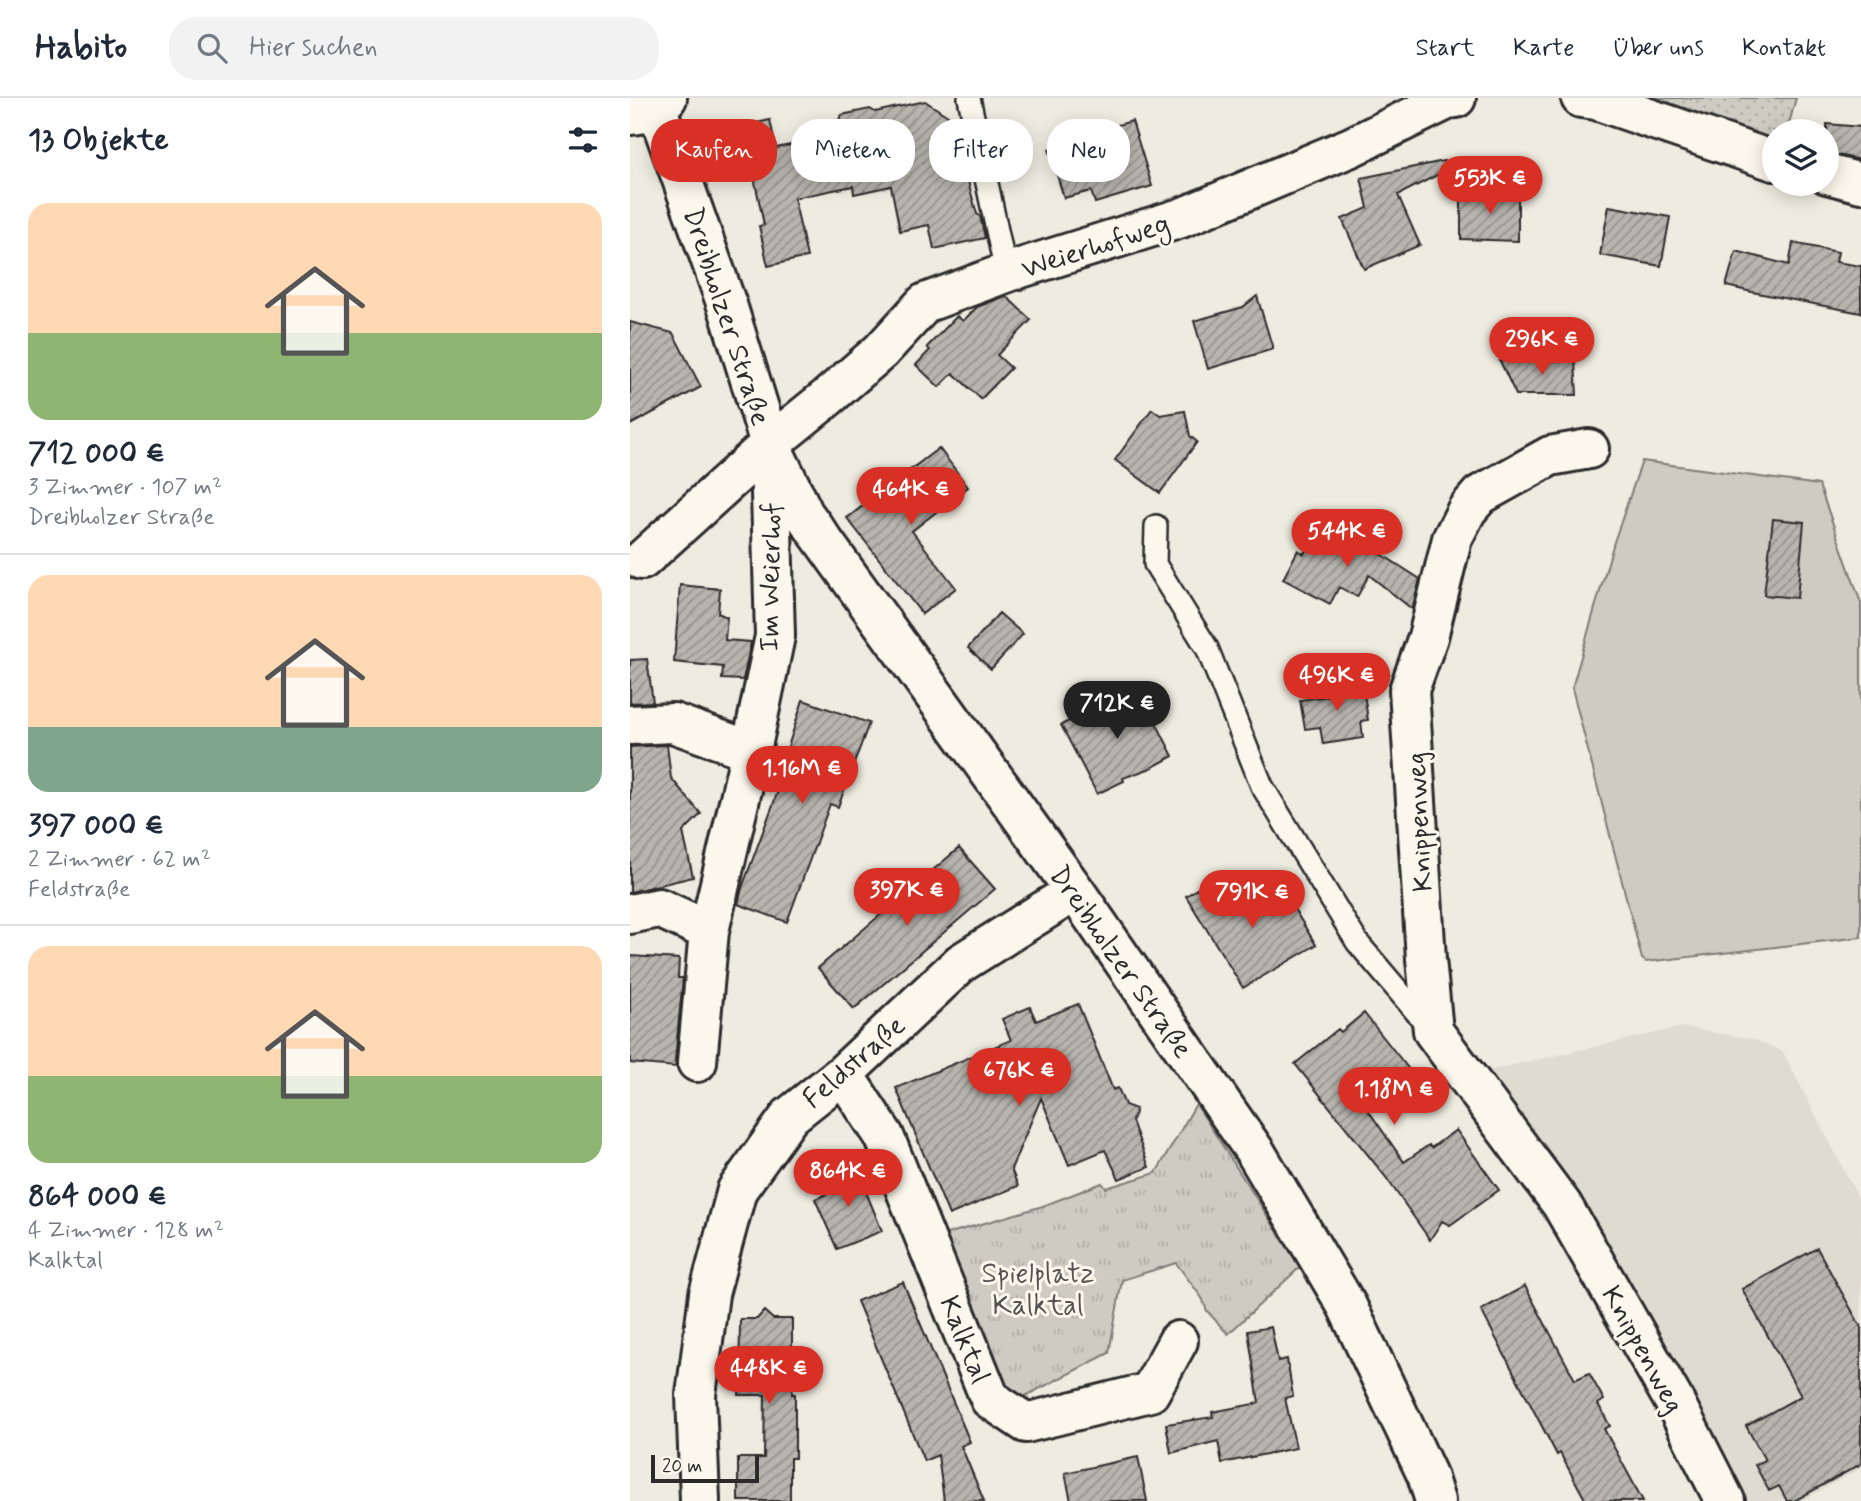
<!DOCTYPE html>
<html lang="de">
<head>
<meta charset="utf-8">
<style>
  body { margin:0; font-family:Mynerve,sans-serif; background:#f2f2f3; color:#1f2937; height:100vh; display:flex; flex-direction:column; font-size:26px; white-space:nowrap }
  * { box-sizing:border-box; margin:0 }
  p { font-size:23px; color:#747a83 }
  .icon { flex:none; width:38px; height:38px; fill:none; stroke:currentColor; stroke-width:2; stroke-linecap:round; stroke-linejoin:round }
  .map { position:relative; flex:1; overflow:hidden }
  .side { display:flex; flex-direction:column; background:#fff; width:630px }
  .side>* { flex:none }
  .guide { position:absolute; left:21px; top:21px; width:665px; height:63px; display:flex; gap:14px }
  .fabs { position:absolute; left:1132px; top:21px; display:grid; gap:14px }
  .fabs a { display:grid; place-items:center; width:77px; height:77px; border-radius:50%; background:#fff; box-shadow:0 4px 18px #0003; font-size:35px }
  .scale { position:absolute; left:21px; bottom:18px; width:108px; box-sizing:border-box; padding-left:7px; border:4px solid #2b2b2b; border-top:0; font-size:19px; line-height:24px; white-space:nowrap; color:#2b2b2b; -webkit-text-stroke:5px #fbf7ec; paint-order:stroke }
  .price { position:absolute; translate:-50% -60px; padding:0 16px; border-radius:24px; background:#d93025; color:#fff; font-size:23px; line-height:46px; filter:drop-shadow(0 2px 4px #0008) }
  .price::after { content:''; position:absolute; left:50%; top:42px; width:21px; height:16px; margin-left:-10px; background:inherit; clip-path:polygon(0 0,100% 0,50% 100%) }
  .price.active { background:#222; color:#fff }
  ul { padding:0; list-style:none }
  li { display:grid; align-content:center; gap:14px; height:371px; padding:0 28px }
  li+li { border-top:2px solid #e0e1e3 }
  li span { display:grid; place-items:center; height:217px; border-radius:21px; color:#555 }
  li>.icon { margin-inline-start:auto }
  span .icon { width:126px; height:126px; fill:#fffc; stroke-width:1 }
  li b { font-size:30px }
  h2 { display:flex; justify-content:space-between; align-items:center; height:84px; padding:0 28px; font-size:30px }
  .pill { padding:0 24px; border-radius:28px; background:#fff; box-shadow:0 4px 18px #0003; font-size:24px; line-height:63px }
  .pill.active { background:#d93025; color:#fff }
  header { display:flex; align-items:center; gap:42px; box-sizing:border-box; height:98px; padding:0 35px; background:#fff; border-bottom:2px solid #e0e1e3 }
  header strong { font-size:33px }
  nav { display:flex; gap:38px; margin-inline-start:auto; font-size:24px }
  .search { width:490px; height:63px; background:#f2f2f3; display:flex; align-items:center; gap:18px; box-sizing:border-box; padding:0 24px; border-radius:28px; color:#747a83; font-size:26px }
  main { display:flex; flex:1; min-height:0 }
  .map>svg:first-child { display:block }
  .built { fill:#dedbd1 }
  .grass { fill:url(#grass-dots); stroke:#7c7b76; stroke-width:2 }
  .park { fill:url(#park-tufts); stroke:#7c7b76; stroke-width:2 }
  .pitch { fill:#cecbc2; stroke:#7c7b76; stroke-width:2 }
  .building { fill:url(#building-hatch); stroke:#2b2b2b; stroke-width:2 }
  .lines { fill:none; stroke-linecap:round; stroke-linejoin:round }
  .service-casing { stroke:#2b2b2b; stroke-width:26 }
  .minor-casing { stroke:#2b2b2b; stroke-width:44 }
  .secondary-casing { stroke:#2b2b2b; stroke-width:44 }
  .service { stroke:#fbf7ec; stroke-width:21 }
  .minor { stroke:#fbf7ec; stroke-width:38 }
  .secondary { stroke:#fbf7ec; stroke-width:38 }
  .labels { text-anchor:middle; stroke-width:6; stroke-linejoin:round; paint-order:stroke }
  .street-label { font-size:28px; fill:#2b2b2b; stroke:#fbf7ec }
  .park-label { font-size:28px; fill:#545351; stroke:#fbf7ec }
</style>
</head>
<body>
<header>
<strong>Habito</strong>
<div class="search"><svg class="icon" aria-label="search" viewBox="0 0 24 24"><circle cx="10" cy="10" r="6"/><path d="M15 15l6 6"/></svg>Hier suchen</div>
<nav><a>Start</a><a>Karte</a><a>Über uns</a><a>Kontakt</a></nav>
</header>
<main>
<section class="side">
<h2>13 Objekte<svg class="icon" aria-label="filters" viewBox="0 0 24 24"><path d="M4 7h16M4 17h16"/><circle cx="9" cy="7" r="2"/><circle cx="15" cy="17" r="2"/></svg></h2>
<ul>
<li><span style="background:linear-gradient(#ffd9b3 60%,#8fb573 0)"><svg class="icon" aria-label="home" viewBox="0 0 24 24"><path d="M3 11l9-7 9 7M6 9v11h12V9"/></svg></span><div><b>712 000 €</b><p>3 Zimmer · 107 m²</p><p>Dreibholzer Straße</p></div></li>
<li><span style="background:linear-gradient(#ffd9b3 70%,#7fa58c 0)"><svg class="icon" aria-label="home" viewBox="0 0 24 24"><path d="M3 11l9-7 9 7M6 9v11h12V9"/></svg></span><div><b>397 000 €</b><p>2 Zimmer · 62 m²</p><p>Feldstraße</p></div></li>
<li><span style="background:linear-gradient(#ffd9b3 60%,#8fb573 0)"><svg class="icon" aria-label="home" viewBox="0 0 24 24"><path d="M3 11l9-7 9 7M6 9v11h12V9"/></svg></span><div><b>864 000 €</b><p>4 Zimmer · 128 m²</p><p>Kalktal</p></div></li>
</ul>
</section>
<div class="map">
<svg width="1231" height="1403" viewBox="0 0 1231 1403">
  <defs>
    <pattern id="grass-dots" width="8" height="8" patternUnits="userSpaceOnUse" patternTransform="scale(1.75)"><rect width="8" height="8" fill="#cecbc2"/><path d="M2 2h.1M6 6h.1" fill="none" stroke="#b1aea7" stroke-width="1.8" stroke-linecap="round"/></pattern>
    <pattern id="park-tufts" width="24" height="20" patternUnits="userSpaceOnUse" patternTransform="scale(1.75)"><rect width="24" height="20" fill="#cecbc2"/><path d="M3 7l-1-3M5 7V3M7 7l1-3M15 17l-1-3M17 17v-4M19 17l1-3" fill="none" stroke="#b1aea7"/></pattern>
    <pattern id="building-hatch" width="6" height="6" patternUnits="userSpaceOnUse" patternTransform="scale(1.75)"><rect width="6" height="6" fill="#b8b5ae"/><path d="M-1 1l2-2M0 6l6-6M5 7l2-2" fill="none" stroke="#96938e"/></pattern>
  </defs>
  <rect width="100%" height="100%" fill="#eeebe0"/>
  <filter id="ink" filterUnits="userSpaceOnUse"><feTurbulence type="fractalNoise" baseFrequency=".0143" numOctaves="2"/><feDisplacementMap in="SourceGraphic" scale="14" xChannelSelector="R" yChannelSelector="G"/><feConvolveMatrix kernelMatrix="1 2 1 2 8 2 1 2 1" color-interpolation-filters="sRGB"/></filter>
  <g filter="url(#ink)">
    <!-- built -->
    <path class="built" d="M 1052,929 L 1123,941 L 1153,954 L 1231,1105 L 1231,1370 L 1171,1403 L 1118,1403 L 1012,1220 L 853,974 Z"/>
    <!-- grass -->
    <path class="grass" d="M 995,0 L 1166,0 L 1157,33 L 1144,33 L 1144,42 L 1112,40 Z"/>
    <!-- park -->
    <path class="park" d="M 566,1006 L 670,1169 L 598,1236 L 577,1213 L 572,1200 L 546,1165 L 492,1182 L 479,1255 L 376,1308 L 303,1140 L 413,1108 L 472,1085 L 476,1090 L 526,1075 Z"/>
    <!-- pitch -->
    <path class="pitch" d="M 1012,363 L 1189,387 L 1231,505 L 1231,839 L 1016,864 L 1012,861 L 942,590 L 984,444 Z"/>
    <!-- building -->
    <path class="building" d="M 295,3 L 324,22 L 340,91 L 347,116 L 350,118 L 355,140 L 304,151 L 299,127 L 270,133 L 261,88 L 224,96 L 223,88 L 164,100 L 177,159 L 138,168 L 129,128 L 134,127 L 120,60 L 116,61 L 109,29 L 140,22 L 146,50 L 184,42 L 195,25 L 209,22 L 212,17 L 240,11 L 245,14 Z
      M 502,23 L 522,88 L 465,105 L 461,93 L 434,100 L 419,51 L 469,38 L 467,33 Z
      M 1197,26 L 1231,29 L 1231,62 L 1197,55 Z
      M 814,63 L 817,72 L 768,97 L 790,147 L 734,171 L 712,121 L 738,110 L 731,80 Z
      M 861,93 L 888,94 L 888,143 L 831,141 L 831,96 L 861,96 Z
      M 979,108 L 1040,119 L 1031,168 L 970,157 Z
      M 1163,145 L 1208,154 L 1206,164 L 1231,168 L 1231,215 L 1122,194 L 1096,188 L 1106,153 L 1159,167 Z
      M 376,198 L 401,222 L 367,257 L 381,270 L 351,301 L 323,275 L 309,289 L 286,267 L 300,252 L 297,249 L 327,218 L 333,223 L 347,209 Z
      M 627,198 L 643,251 L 578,271 L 564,223 L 613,209 Z
      M 0,224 L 43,235 L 71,289 L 0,327 Z
      M 870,263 L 945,263 L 947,297 L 886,297 Z
      M 522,311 L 530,317 L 555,313 L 560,338 L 567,344 L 530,395 L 485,362 Z
      M 309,350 L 338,389 L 282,433 L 326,490 L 292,516 L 217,420 Z
      M 1143,421 L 1174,424 L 1167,500 L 1134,497 Z
      M 688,428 L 719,444 L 723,438 L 790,481 L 782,511 L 739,477 L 727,499 L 709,489 L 700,506 L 653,481 L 668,452 L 674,456 Z
      M 50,487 L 90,491 L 88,515 L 97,519 L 95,542 L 121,544 L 113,582 L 92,581 L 93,569 L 44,564 Z
      M 369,515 L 393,536 L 361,571 L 338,550 Z
      M 17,561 L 23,604 L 0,605 L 0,562 Z
      M 732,582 L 738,622 L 731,623 L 733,640 L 693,646 L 690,629 L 675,631 L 670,602 L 699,598 L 698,587 Z
      M 509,591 L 543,658 L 521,670 L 493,680 L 494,683 L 467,696 L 431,627 L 480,602 L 482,605 Z
      M 173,602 L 239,625 L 208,709 L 200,706 L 157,824 L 108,806 L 112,790 L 151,685 L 147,683 Z
      M 37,647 L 41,680 L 71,716 L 53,734 L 63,779 L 0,794 L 0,649 Z
      M 329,750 L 365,791 L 224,911 L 188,870 Z
      M 582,781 L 599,807 L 619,795 L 621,799 L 647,783 L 686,847 L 613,890 L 556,798 Z
      M 0,858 L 49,861 L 48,880 L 53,880 L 45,962 L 46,969 L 0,965 Z
      M 448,906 L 483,992 L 488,990 L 495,1007 L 506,1011 L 502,1023 L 519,1069 L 489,1081 L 475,1052 L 439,1067 L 411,1000 L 381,1071 L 388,1088 L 319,1117 L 266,990 L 381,942 L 372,921 L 400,909 L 406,923 Z
      M 734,915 L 781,974 L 736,1009 L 774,1064 L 799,1047 L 801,1050 L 826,1032 L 869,1092 L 820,1127 L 812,1123 L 800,1142 L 755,1078 L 665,966 L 708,931 L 711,934 Z
      M 225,1067 L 252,1133 L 207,1151 L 185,1101 L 202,1094 L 197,1079 Z
      M 1187,1150 L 1231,1229 L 1231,1366 L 1164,1403 L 1157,1403 L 1149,1388 L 1139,1393 L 1125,1367 L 1135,1362 L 1116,1328 L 1171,1298 L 1112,1191 Z
      M 273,1184 L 340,1344 L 331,1348 L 354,1403 L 314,1403 L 308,1357 L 294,1363 L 227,1203 Z
      M 895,1188 L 945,1282 L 959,1275 L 974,1302 L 968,1306 L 980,1328 L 974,1331 L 1013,1403 L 956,1403 L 930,1355 L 927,1357 L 851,1212 Z
      M 134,1213 L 143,1221 L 162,1221 L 162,1296 L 165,1296 L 165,1360 L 160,1360 L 160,1403 L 108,1403 L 108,1360 L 134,1360 L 135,1297 L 109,1297 L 110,1221 L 127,1221 Z
      M 641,1229 L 648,1263 L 657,1261 L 663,1298 L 655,1300 L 666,1350 L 592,1365 L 588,1343 L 541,1355 L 536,1326 L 583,1319 L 582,1314 L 629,1305 L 618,1233 Z
      M 508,1359 L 517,1403 L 441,1403 L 435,1375 Z"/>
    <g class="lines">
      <!-- service casing -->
      <g class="service-casing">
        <path id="service" d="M 339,0 L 376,175
          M 526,428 L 525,466 L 577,550 L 632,688 L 727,844 L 799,929"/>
      </g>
      <!-- minor casing -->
      <g class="minor-casing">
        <path id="minor" d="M 951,0 L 966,2 L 1144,63
          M 27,11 L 98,210 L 140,346 L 174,416 L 445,793 L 626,1055 L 717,1208 L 797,1377 L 805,1403
          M 1197,76 L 1231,85
          M 959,351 L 920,358 L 850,397 L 837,412 L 822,441 L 798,539 L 779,592 L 796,861 L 803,933 L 932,1107 L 1043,1301 L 1095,1403
          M 12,462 L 140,346 L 198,299 L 251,253 L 295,205 L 381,173 L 551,120 L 721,49 L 819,1 L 826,0
          M 0,627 L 43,625 L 121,653 L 79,833 L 67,964
          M 121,653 L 145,538 L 140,359
          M 0,816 L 29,810 L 79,833
          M 213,976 L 254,1038 L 360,1301 L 396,1325 L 520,1294 L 548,1243
          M 70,1403 L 66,1297 L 79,1196 L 107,1092 L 160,1018 L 213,976 L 331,865 L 445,793"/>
      </g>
      <!-- secondary casing -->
      <g class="secondary-casing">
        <path id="secondary" d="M 0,17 C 16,16 27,12 37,0"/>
      </g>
      <!-- service -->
      <use href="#service" class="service"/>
      <!-- minor -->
      <use href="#minor" class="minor"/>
      <!-- secondary -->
      <use href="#secondary" class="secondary"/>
    </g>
  </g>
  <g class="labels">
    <!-- street labels -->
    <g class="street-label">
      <text transform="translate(465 147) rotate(-18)" y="10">Weierhofweg</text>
      <text transform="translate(98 218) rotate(72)" y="10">Dreibholzer Straße</text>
      <text transform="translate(139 479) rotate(-89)" y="10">Im Weierhof</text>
      <text transform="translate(788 724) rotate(-93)" y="10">Knippenweg</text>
      <text transform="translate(492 863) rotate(55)" y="10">Dreibholzer Straße</text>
      <text transform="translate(223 963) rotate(-41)" y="10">Feldstraße</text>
      <text transform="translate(336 1241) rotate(68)" y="10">Kalktal</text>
      <text transform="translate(1014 1251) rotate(61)" y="10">Knippenweg</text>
    </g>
    <!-- park labels -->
    <g class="park-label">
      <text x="408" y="1184">Spielplatz<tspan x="408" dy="32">Kalktal</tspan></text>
    </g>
  </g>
</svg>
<div class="fabs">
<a><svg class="icon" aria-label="layers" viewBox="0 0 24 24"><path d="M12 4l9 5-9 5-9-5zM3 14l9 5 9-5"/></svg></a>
</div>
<div class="scale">20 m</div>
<b class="price" style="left:860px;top:118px">553K €</b>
<b class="price" style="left:912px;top:279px">296K €</b>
<b class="price" style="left:281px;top:429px">464K €</b>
<b class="price" style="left:717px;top:471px">544K €</b>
<b class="price" style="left:707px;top:615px">496K €</b>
<b class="price active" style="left:487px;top:643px">712K €</b>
<b class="price" style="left:172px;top:708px">1.16M €</b>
<b class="price" style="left:277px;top:830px">397K €</b>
<b class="price" style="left:622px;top:832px">791K €</b>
<b class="price" style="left:389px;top:1010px">676K €</b>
<b class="price" style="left:764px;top:1029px">1.18M €</b>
<b class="price" style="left:218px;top:1111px">864K €</b>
<b class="price" style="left:139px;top:1308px">448K €</b>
<div class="guide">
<a class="pill active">Kaufen</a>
<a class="pill">Mieten</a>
<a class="pill">Filter</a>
<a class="pill">Neu</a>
</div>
</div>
</main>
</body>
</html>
